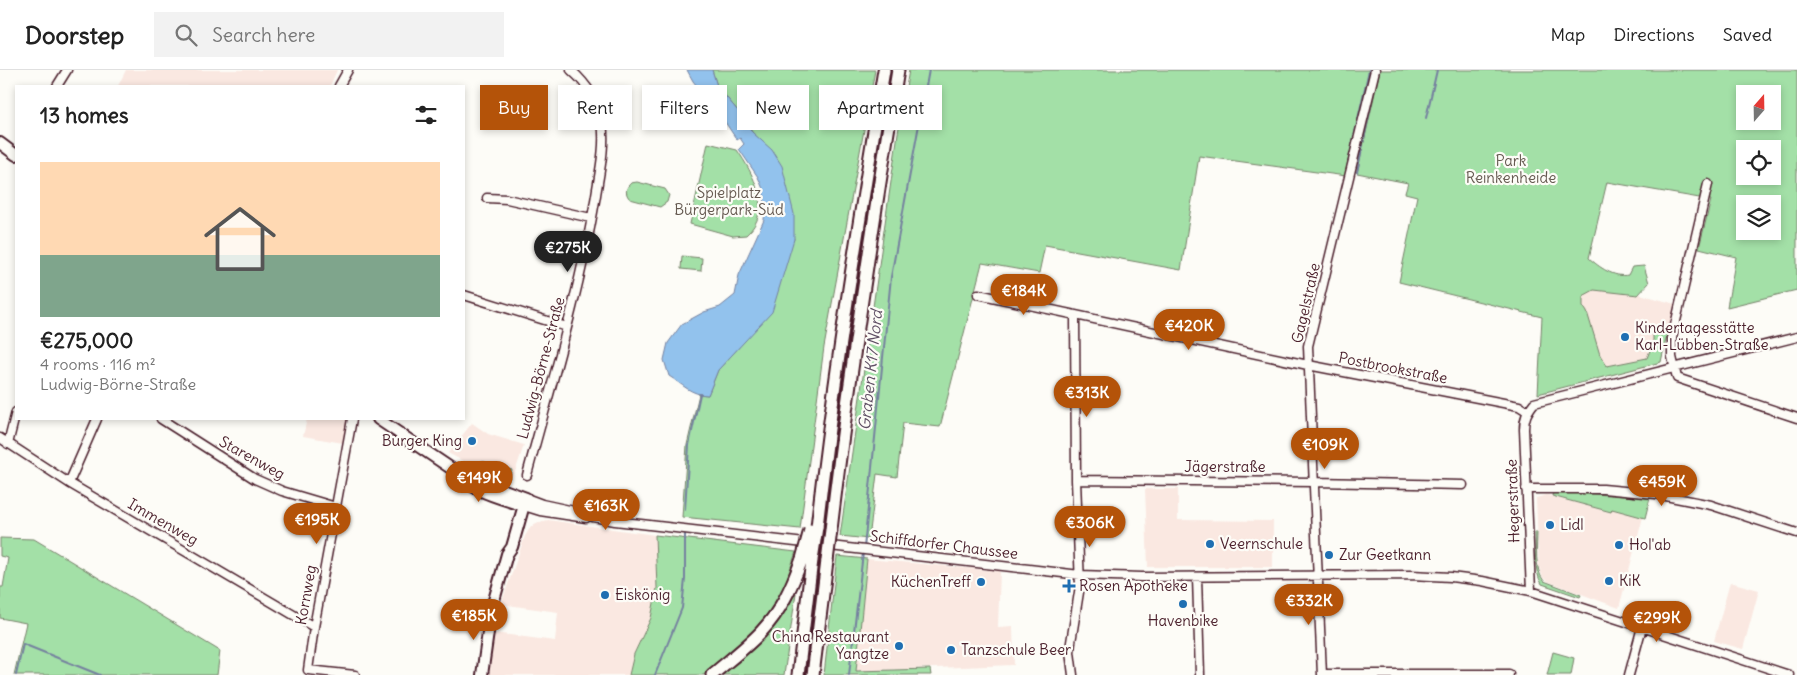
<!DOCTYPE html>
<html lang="en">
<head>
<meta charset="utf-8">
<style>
  body { margin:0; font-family:Delius,sans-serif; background:#f2f2f2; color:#222; height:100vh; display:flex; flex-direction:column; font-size:19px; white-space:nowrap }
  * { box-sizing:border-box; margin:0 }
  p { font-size:16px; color:#767676 }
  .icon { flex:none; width:28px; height:28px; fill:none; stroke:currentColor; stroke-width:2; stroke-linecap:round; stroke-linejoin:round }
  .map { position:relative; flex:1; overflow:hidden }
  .sheet { position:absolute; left:15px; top:15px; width:450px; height:335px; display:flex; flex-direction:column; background:#fff; border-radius:0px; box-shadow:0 2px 8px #0003 }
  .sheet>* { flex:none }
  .banner { position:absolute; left:480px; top:15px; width:475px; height:45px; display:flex; gap:10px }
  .needle { width:32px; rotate:20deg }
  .buttons { position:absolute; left:1736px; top:15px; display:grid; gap:10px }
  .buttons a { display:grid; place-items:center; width:45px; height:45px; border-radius:0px; background:#fff; box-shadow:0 2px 8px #0003; font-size:25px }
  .price { position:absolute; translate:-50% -42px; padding:0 11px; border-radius:18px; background:#b45309; color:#fff; font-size:16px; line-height:32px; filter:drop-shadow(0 1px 2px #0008) }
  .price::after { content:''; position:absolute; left:50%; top:30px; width:15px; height:11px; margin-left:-8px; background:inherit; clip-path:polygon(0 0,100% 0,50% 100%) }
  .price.current { background:#222; color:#fff }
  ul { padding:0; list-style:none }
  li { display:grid; align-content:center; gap:10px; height:265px; padding:0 25px }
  li span { display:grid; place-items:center; height:155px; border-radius:0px; color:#555 }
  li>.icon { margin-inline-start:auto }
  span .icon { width:90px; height:90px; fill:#fffc; stroke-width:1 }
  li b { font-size:21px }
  h2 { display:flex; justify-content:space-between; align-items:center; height:60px; padding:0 25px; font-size:21px }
  .chip { padding:0 18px; border-radius:0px; background:#fff; box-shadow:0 2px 8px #0003; font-size:18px; line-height:45px }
  .chip.current { background:#b45309; color:#fff }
  header { display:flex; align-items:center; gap:30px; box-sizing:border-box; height:70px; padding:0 25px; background:#fff; border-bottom:1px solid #e0e0e0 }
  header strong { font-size:24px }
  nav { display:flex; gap:28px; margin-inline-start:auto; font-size:18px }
  .search { width:350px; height:45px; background:#f2f2f2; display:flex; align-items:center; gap:12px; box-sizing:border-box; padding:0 18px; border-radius:0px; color:#767676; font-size:19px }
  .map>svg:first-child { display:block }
  .built { fill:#fae8e1 }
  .green { fill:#a3e0a7; stroke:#768069; fill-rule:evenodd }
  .water { fill:#92c2ed; stroke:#75819f }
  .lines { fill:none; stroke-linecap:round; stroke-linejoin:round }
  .stream { stroke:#75819f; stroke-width:2 }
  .minor-casing { stroke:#4a1f2b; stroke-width:11 }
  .major-casing { stroke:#4a1f2b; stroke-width:14 }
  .highway-casing { stroke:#4a1f2b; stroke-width:15 }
  .minor { stroke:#fdfcf7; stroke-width:8 }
  .major { stroke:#fdfcf7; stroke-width:10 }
  .highway { stroke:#fdfcf7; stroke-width:11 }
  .highway-bridge-casing { stroke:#4a1f2b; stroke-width:15; stroke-linecap:butt }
  .highway-bridge { stroke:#fdfcf7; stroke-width:11 }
  .poi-dot { fill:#1f6fb2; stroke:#fdfcf7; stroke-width:2 }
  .labels { text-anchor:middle; stroke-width:4.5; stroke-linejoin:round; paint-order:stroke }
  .park-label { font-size:15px; fill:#655950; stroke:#fdfcf7 }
  .street-label { font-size:15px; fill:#4a1f2b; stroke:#fdfcf7 }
  .poi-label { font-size:15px; fill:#4a1f2b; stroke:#fdfcf7; text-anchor:start }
  .water-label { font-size:16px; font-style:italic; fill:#605065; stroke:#fdfcf7 }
</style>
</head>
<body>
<header>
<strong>Doorstep</strong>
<div class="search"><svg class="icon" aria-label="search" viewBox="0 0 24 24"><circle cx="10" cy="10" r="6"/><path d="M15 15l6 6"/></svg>Search here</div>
<nav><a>Map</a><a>Directions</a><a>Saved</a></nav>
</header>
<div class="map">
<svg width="1797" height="605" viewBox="0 0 1797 605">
  <rect width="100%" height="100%" fill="#fdfcf7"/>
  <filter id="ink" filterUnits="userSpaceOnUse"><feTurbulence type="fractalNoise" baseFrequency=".02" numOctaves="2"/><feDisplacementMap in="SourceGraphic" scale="10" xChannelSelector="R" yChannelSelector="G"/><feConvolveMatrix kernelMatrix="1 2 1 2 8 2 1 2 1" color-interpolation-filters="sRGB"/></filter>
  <g filter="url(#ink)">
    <!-- built -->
    <path class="built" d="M 126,0 L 337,0 L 330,16 L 118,16 Z
      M 1584,208 L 1675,234 L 1661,293 L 1593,310 L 1576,241 Z
      M 307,349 L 347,349 L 343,373 L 303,366 Z
      M 472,353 L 488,364 L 524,375 L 515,402 L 508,411 L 479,400 L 448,383 Z
      M 1145,419 L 1178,419 L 1178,450 L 1273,451 L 1273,497 L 1148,497 Z
      M 1547,425 L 1610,442 L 1611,439 L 1643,447 L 1619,538 L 1549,512 L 1543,508 L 1539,497 L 1536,428 Z
      M 548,450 L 655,465 L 657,518 L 651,548 L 634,584 L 629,605 L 489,605 L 494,563 L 555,571 L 558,542 L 501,534 L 525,466 L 530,458 L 536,453 Z
      M 867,489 L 1000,501 L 998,557 L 1013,556 L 1014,595 L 856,601 Z
      M 1730,512 L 1759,520 L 1743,579 L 1714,571 Z"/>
    <!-- green -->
    <path class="green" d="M 712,0 L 875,0 L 824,277 L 800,459 L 682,447 L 687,375 L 699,324 L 708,325 L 718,300 L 739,277 L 794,169 L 759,69 L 752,62 L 743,47 L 717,16 Z
      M 909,0 L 1371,0 L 1346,106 L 1199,86 L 1181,200 L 1045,175 L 1039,203 L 982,193 L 940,357 L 903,353 L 897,407 L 877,404 L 869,469 L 840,466 L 898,63 Z
      M 1380,0 L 1797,0 L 1797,220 L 1727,237 L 1736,187 L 1699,178 L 1711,130 L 1607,112 L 1589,188 C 1599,197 1614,208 1628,205 L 1632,197 L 1644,196 L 1649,213 L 1638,225 L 1594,220 L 1583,226 L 1583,236 L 1587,242 L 1600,285 L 1607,296 L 1647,288 L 1653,273 L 1653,259 L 1668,260 L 1661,292 L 1538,324 L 1542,247 L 1399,212 L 1417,126 L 1405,123 L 1408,113 L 1357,103 ZM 1745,24 L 1772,24 L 1772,51 L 1745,51 ZM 1745,79 L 1772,79 L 1772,106 L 1745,106 ZM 1745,134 L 1772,134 L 1772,161 L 1745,161 Z
      M 708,73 L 737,80 C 753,103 774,141 746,165 L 733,166 L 690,154 Z
      M 637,112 L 665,119 L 669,125 L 667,132 L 660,137 L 630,129 C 625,124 625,118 631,113 Z
      M 682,186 L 702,188 L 701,201 L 681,199 Z
      M 481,391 L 512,400 L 508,411 L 479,400 Z
      M 1553,421 L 1650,428 L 1645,448 L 1612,439 L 1611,442 L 1552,426 Z
      M 1535,462 L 1537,462 C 1537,476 1534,499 1544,511 L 1581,525 L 1580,527 L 1542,514 C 1533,500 1536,478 1535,462 Z
      M 655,465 L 796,482 L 783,520 L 773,537 L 745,570 L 704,605 L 629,605 L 634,584 L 651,548 L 657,518 Z
      M 0,468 L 34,469 L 220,581 L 217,605 L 14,605 L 26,553 L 0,548 L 0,517 L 3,517 L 8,488 L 0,486 Z
      M 837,486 L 867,489 L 856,601 L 930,599 L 931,605 L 824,605 Z
      M 796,523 L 784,605 L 720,605 C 751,578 774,559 796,523 Z
      M 1553,582 L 1574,588 L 1571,605 L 1547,605 Z"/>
    <!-- water -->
    <path class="water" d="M 687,0 L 712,0 L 717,16 L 743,47 L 752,62 L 772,80 L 782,96 L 794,144 L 794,169 L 772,242 L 718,300 L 708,325 C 691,325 682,314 669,306 L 664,290 L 668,273 L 682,254 L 704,242 L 720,237 L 735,225 L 739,205 L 764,150 L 765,134 L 763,119 L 758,107 L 739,79 L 744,74 L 740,68 L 737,70 L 725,52 L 693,11 Z"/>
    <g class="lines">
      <!-- stream -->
      <path class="stream" d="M 1426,48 L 1437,0
        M 1347,98 L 1369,0
        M 1357,102 L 1377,7
        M 685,439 L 689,375 L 700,324
        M 864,478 L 891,207 L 929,0
        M 16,605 L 23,574 L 100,605
        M 655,605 L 682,538 L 685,509 L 685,462
        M 849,605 L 863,483"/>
      <!-- minor casing -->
      <g class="minor-casing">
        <path id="minor" d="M 57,16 L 67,0
          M 339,16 L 348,0
          M 1708,114 L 1672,268 L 1672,287 L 1677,308 L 1797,348
          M 487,128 L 507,129 L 591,148
          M 978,224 L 1308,295 L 1519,336 L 1527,341
          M 464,225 L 567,257
          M 161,349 L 255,409 L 282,421 L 336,437
          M 352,349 L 314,557 L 308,600 L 355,605
          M 0,368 L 69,413 L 314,557
          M 8,374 L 16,342
          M 527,405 C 552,312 580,220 596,125 C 599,105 606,74 602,54 C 598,31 588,15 571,0
          M 1076,410 L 1315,412 L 1463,415
          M 69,413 L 97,349
          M 1526,419 L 1603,419 L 1656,424 L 1711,435 L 1797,463
          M 526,428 L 542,434 L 588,444 L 593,447 L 615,451 L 1080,505 L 1142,507 L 1411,505 L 1451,507 L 1482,511 L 1531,521 L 1789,605
          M 524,436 L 540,441 L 586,448
          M 1197,507 L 1200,605
          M 1531,521 L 1524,359 C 1524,348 1527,342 1534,333 L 1797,267
          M 1322,604 L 1509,604
          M 1073,605 L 1070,582 L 1071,572 L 1080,516 L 1076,410 L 1075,245
          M 1322,605 L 1308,276 L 1375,0
          M 1629,605 L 1642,557"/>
      </g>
      <!-- major casing -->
      <g class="major-casing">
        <path id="major" d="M 0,73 L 16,85
          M 378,349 L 458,403 C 473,423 502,428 524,436
          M 458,403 L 470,404 L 499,418 L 526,428 L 512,477 L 507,484 L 491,541 L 482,605"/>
      </g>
      <!-- highway casing -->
      <g class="highway-casing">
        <path id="highway" d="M 817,457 C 834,304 859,152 884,0
          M 831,460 C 849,306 873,153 898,0
          M 712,605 C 728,591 746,578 761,562 C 781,541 792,516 802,489
          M 798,605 L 812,490
          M 813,605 L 827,491"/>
      </g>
      <!-- minor -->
      <use href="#minor" class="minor"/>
      <!-- major -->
      <use href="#major" class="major"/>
      <!-- highway -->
      <use href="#highway" class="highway"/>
      <!-- highway-bridge casing -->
      <g class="highway-bridge-casing">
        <path id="highway-bridge" d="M 802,489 L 810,460
          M 812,490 L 817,457
          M 827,491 L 831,460"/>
      </g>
      <!-- highway-bridge -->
      <use href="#highway-bridge" class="highway-bridge"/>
    </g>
  </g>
  <!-- markers -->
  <g class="poi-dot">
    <circle cx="1625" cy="267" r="5"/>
    <circle cx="472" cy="371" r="5"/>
    <circle cx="1550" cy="455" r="5"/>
    <circle cx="1210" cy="474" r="5"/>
    <circle cx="1619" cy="475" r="5"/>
    <circle cx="1329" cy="485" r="5"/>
    <circle cx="1609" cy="511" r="5"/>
    <circle cx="981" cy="512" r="5"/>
    <path d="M1066.5 508.5h5v5h5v5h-5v5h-5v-5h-5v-5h5z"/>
    <circle cx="605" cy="525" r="5"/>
    <circle cx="1183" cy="534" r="5"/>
    <circle cx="899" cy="576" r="5"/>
    <circle cx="951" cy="580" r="5"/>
  </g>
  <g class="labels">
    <!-- park labels -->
    <g class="park-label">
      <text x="1511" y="96">Park<tspan x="1511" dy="17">Reinkenheide</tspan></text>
      <text x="729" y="128">Spielplatz<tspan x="729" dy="17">Bürgerpark-Süd</tspan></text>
    </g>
    <!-- street labels -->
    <g class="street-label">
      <text transform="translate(1306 233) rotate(-77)" y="5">Gagelstraße</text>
      <text transform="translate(541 298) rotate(-75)" y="5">Ludwig-Börne-Straße</text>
      <text transform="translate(1393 298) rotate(11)" y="5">Postbrookstraße</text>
      <text transform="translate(252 388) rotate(29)" y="5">Starenweg</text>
      <text x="1225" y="402">Jägerstraße</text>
      <text transform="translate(1513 431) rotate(-92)" y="5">Hegerstraße</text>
      <text transform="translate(163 452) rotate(30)" y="5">Immenweg</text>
      <text transform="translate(944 475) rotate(7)" y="5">Schiffdorfer Chaussee</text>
      <text transform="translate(306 525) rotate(-80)" y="5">Kornweg</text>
    </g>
    <!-- poi labels -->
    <g class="poi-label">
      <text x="1635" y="263">Kindertagesstätte<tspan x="1635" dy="17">Karl-Lübben-Straße</tspan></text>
      <text x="462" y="376" text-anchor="end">Burger King</text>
      <text x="1560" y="460">Lidl</text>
      <text x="1220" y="479">Veernschule</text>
      <text x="1629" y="480">Hol'ab</text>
      <text x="1339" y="490">Zur Geetkann</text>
      <text x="1619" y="516">KiK</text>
      <text x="971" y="517" text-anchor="end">KüchenTreff</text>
      <text x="1079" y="521">Rosen Apotheke</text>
      <text x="615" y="530">Eiskönig</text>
      <text x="1183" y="556" text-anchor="middle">Havenbike</text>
      <text x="889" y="572" text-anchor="end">China Restaurant<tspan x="889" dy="17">Yangtze</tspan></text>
      <text x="961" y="585">Tanzschule Beer</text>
    </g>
    <!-- water labels -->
    <g class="water-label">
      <text transform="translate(870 300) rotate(-84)" y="6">Graben K17 Nord</text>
    </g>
  </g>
</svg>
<div class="buttons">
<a><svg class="needle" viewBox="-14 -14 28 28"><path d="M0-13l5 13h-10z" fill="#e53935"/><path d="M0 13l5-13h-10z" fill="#767676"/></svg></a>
<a><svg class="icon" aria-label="locate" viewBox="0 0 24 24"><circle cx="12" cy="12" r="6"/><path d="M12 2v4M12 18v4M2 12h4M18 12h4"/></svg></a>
<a><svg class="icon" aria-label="layers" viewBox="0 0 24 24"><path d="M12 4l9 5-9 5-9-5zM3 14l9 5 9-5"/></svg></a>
</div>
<b class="price current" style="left:568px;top:203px">€275K</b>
<b class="price" style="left:1024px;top:246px">€184K</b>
<b class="price" style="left:1189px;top:281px">€420K</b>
<b class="price" style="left:1087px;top:348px">€313K</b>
<b class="price" style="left:1325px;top:400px">€109K</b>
<b class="price" style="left:479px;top:433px">€149K</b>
<b class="price" style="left:1662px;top:437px">€459K</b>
<b class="price" style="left:606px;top:461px">€163K</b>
<b class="price" style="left:317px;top:475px">€195K</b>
<b class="price" style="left:1090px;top:478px">€306K</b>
<b class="price" style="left:1309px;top:556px">€332K</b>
<b class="price" style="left:474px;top:571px">€185K</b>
<b class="price" style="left:1657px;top:573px">€299K</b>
<div class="banner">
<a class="chip current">Buy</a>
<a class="chip">Rent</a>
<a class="chip">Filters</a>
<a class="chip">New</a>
<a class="chip">Apartment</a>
</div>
<section class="sheet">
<h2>13 homes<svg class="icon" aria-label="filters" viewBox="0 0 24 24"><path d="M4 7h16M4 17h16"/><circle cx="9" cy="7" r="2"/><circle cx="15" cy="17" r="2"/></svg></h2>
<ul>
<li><span style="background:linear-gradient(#ffd9b3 60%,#7fa58c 0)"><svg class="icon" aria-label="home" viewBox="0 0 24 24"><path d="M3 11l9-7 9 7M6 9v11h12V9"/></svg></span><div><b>€275,000</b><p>4 rooms · 116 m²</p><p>Ludwig-Börne-Straße</p></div></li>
</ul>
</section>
</div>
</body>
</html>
